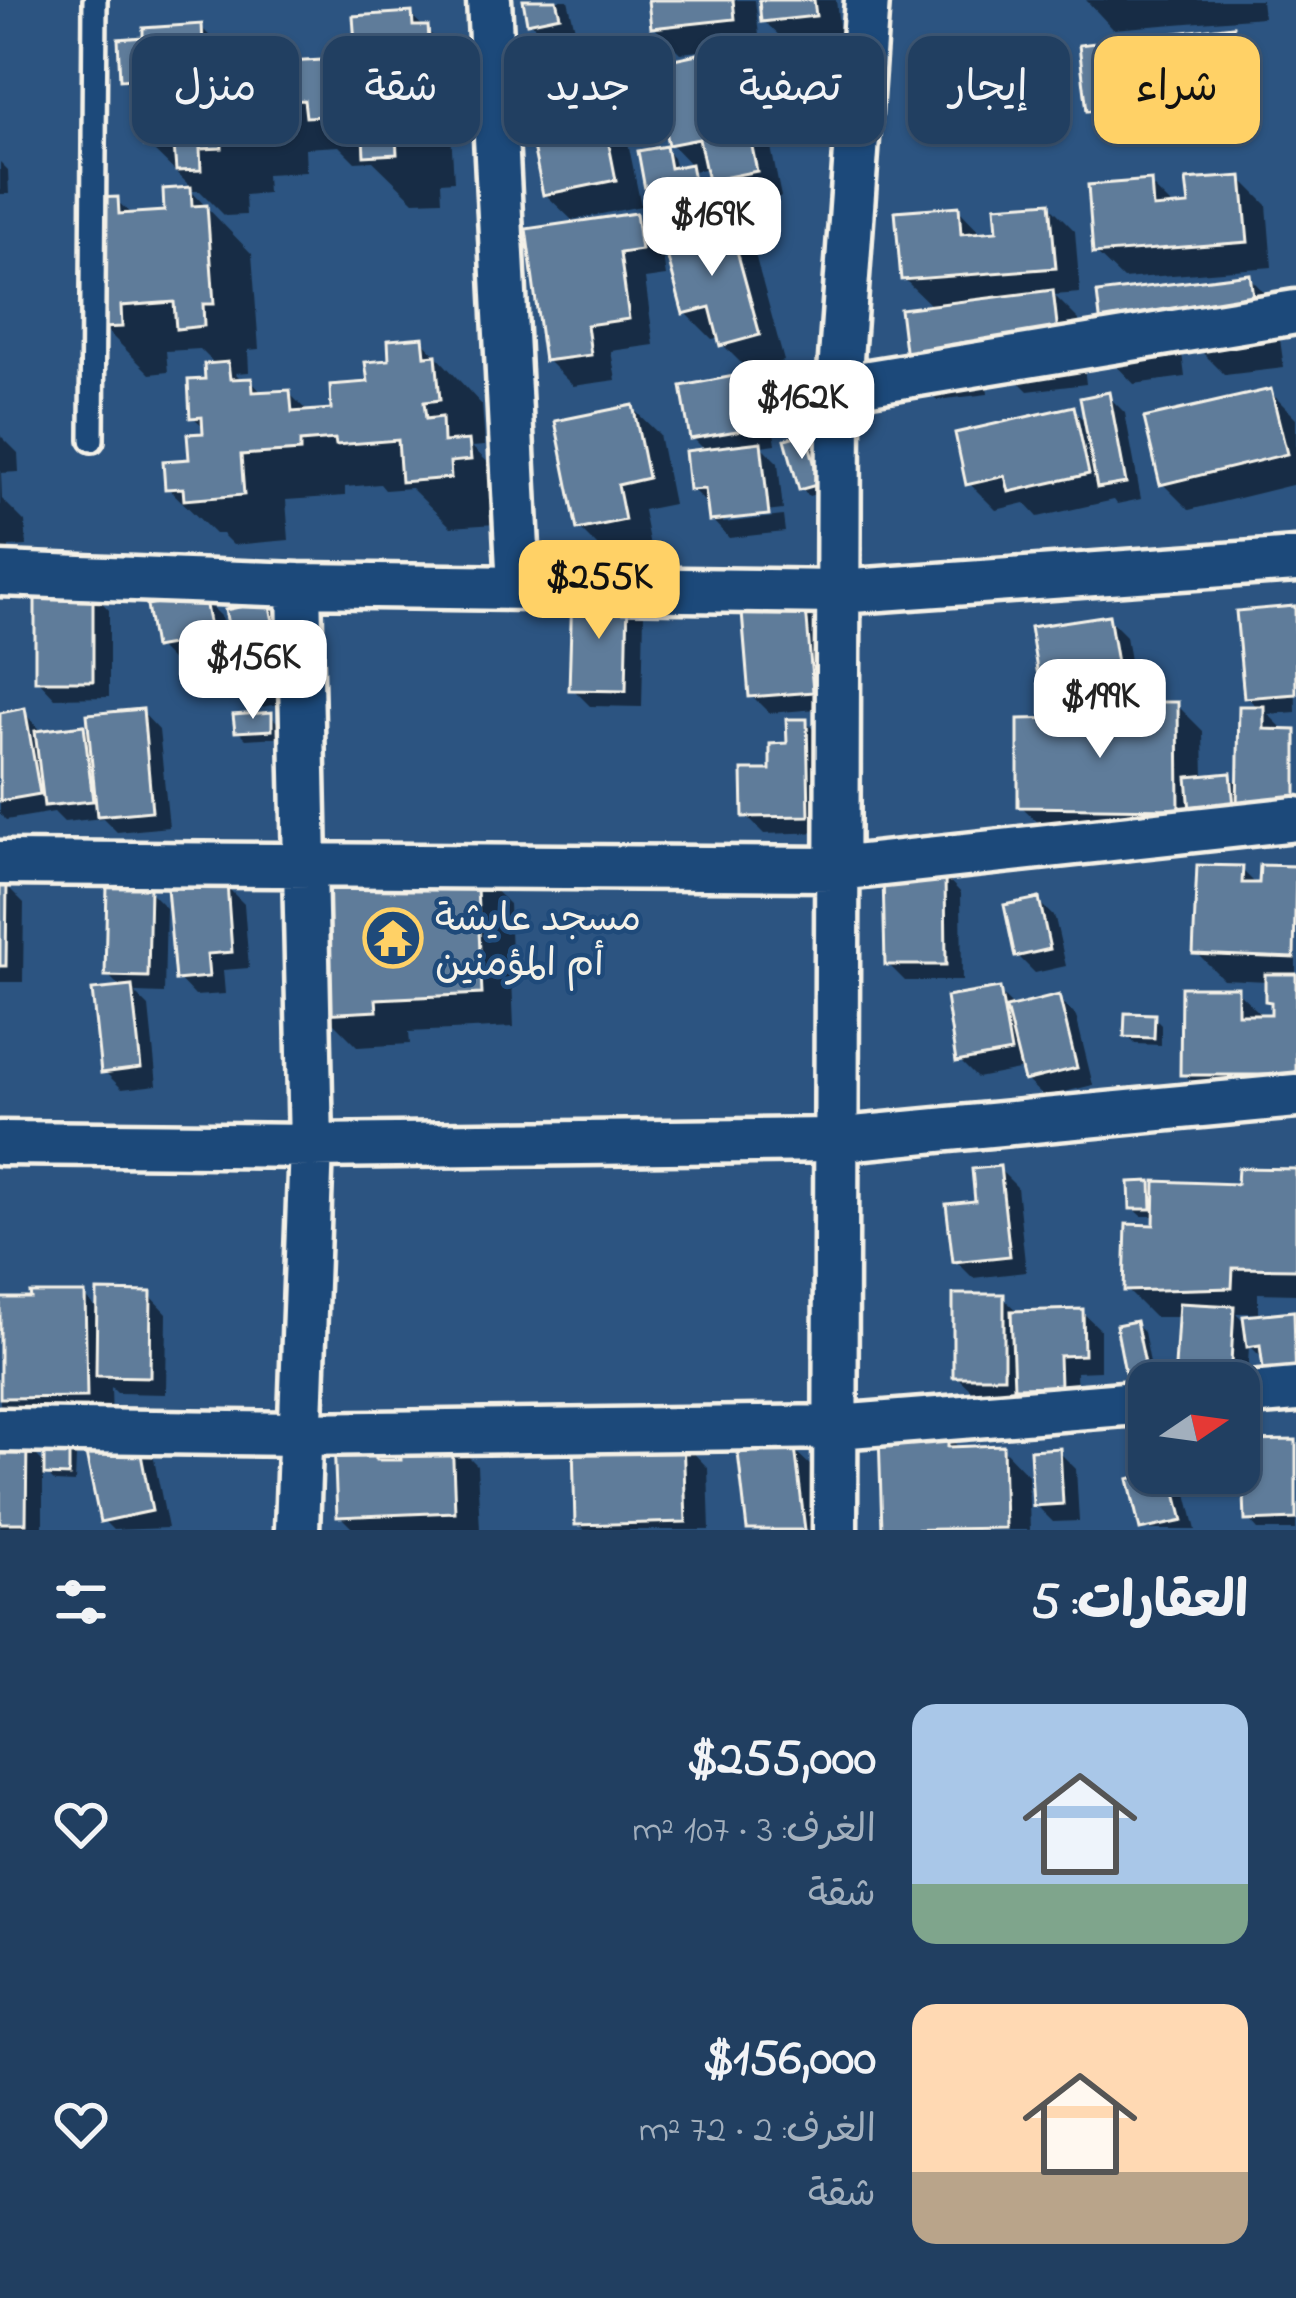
<!DOCTYPE html>
<html lang="ar">
<head>
<meta charset="utf-8">
<style>
  body { margin:0; font-family:"Indie Flower","Playpen Sans Arabic",sans-serif; background:#294667; color:#f1f3f6; direction:rtl; height:100vh; display:flex; flex-direction:column; font-size:45px; white-space:nowrap }
  * { box-sizing:border-box; margin:0 }
  p { font-size:39px; color:#a2afbd }
  .icon { flex:none; width:66px; height:66px; fill:none; stroke:currentColor; stroke-width:2; stroke-linecap:round; stroke-linejoin:round }
  .map { position:relative; height:1530px; overflow:hidden; direction:ltr }
  .sheet { display:flex; flex-direction:column; background:#213f61; flex:1 }
  .sheet>* { flex:none }
  .top-card { position:absolute; left:36px; top:36px; width:1224px; height:108px; direction:rtl; display:flex; gap:24px }
  .needle { width:78px; rotate:77deg }
  .controls { position:absolute; left:1128px; top:1362px; display:grid; gap:24px }
  .controls a { display:grid; place-items:center; width:132px; height:132px; border-radius:24px; background:#213f61; box-shadow:0 3px 9px #0004,0 0 0 3px #3e5876; font-size:60px }
  .price { position:absolute; translate:-50% -102px; padding:0 27px; border-radius:24px; background:#fff; color:#222; font-size:39px; line-height:78px; filter:drop-shadow(0 3px 6px #0008) }
  .price::after { content:''; position:absolute; left:50%; top:72px; width:36px; height:27px; margin-left:-18px; background:inherit; clip-path:polygon(0 0,100% 0,50% 100%) }
  .price.on { background:#ffd166; color:#111 }
  ul { padding:0; list-style:none }
  li { display:flex; align-items:center; gap:36px; height:300px; padding:0 48px }
  li span { display:grid; place-items:center; flex:none; width:336px; height:240px; border-radius:24px; color:#555 }
  li>.icon { margin-inline-start:auto }
  span .icon { width:144px; height:144px; fill:#fffc; stroke-width:1 }
  li b { font-size:51px }
  h2 { display:flex; justify-content:space-between; align-items:center; height:144px; padding:0 48px; font-size:51px }
  .chip { padding:0 42px; border-radius:24px; background:#213f61; box-shadow:0 3px 9px #0004,0 0 0 3px #3e5876; font-size:42px; line-height:108px }
  .chip.on { background:#ffd166; color:#111 }
  .map>svg:first-child { display:block }
  .shadow { fill:#0007 }
  .building { fill:#5e7b9a; stroke:#f4f1e8; stroke-width:3 }
  .lines { fill:none; stroke-linecap:round; stroke-linejoin:round }
  .service-casing { stroke:#f4f1e8; stroke-width:30 }
  .minor-casing { stroke:#f4f1e8; stroke-width:51 }
  .service { stroke:#1f4a7a; stroke-width:21 }
  .minor { stroke:#1f4a7a; stroke-width:42 }
  .labels { text-anchor:middle; stroke-width:9; stroke-linejoin:round; paint-order:stroke }
  .poi-label { font-size:39px; fill:#f4f1e8; stroke:#1f4a7a; text-anchor:start }
</style>
</head>
<body>
<div class="map">
<svg width="1296" height="1530" viewBox="0 0 1296 1530">
  <rect width="100%" height="100%" fill="#2c5481"/>
  <filter id="ink" filterUnits="userSpaceOnUse"><feTurbulence type="fractalNoise" baseFrequency=".00833" numOctaves="2"/><feDisplacementMap in="SourceGraphic" scale="24" xChannelSelector="R" yChannelSelector="G"/><feConvolveMatrix kernelMatrix="1 2 1 2 8 2 1 2 1" color-interpolation-filters="sRGB"/></filter>
  <g filter="url(#ink)">
    <!-- shadow -->
    <path class="shadow" d="M 526,0 L 568,0 L 576,33 L 548,39 L 530,22 Z
      M 651,0 L 755,0 L 760,44 L 717,49 L 747,78 L 757,126 L 769,137 L 781,197 L 737,206 L 711,180 L 709,168 L 693,171 L 700,188 L 656,196 L 648,188 L 665,149 L 673,157 L 676,170 L 693,167 L 671,144 L 708,55 L 708,50 L 680,53 L 654,27 Z
      M 762,0 L 836,0 L 841,42 L 791,47 L 764,21 Z
      M 1086,0 L 1261,0 L 1263,17 L 1113,29 Z
      M 411,15 L 474,75 L 475,98 L 449,99 L 454,181 L 441,182 L 442,200 L 414,201 L 373,161 L 355,162 L 339,146 L 305,148 L 306,172 L 266,174 L 267,193 L 245,195 L 246,215 L 225,216 L 200,191 L 191,191 L 252,254 L 259,349 L 248,350 L 249,372 L 235,373 L 243,381 L 251,381 L 264,395 L 289,393 L 310,414 L 335,412 L 422,340 L 482,405 L 485,446 L 472,447 L 515,489 L 496,524 L 451,527 L 411,488 L 385,490 L 380,484 L 345,487 L 345,496 L 286,500 L 289,540 L 233,545 L 222,534 L 215,534 L 168,488 L 192,462 L 206,436 L 206,429 L 193,417 L 217,366 L 200,349 L 166,351 L 168,372 L 150,374 L 103,327 L 116,200 L 133,216 L 168,214 L 166,192 L 194,190 L 148,145 L 165,120 L 123,79 L 201,27 L 241,68 L 359,60 Z
      M 1231,29 L 1258,55 L 1266,120 L 1207,127 L 1183,102 L 1164,105 L 1167,129 L 1116,136 L 1090,109 L 1083,47 Z
      M 593,72 L 619,98 L 641,206 L 572,220 L 545,194 Z
      M 0,162 L 8,170 L 9,194 L 0,194 Z
      M 1241,179 L 1267,205 L 1272,267 L 1123,279 L 1096,253 L 1150,184 L 1175,209 L 1192,208 Z
      M 1049,205 L 1075,231 L 1080,293 L 1054,295 L 1079,320 L 1086,384 L 1028,391 L 1004,367 L 985,369 L 988,394 L 937,400 L 911,374 L 934,308 L 904,279 L 958,209 L 983,235 L 1000,234 Z
      M 635,217 L 661,243 L 666,276 L 645,279 L 654,345 L 611,351 L 616,380 L 573,386 L 547,360 Z
      M 727,221 L 753,247 L 784,361 L 749,371 L 723,345 L 721,337 L 712,339 L 686,313 Z
      M 1249,277 L 1275,303 L 1284,368 L 1225,375 L 1200,350 L 1182,353 L 1185,377 L 1134,384 L 1108,357 Z
      M 749,377 L 767,394 L 776,444 L 761,446 L 778,463 L 783,510 L 723,517 L 723,523 L 783,516 L 785,532 L 729,538 L 712,520 L 711,508 L 692,489 L 706,451 L 693,438 Z
      M 1270,392 L 1296,418 L 1296,484 L 1189,510 L 1162,483 Z
      M 1108,396 L 1125,413 L 1141,499 L 1117,504 L 1114,500 L 1038,517 L 1025,503 L 996,510 L 969,483 L 1073,410 L 1089,425 Z
      M 632,408 L 659,434 L 673,504 L 643,510 L 650,546 L 606,555 L 580,529 Z
      M 0,435 L 18,453 L 19,472 L 1,473 L 2,499 L 25,522 L 27,546 L 9,547 L 9,561 L 0,562 Z
      M 805,436 L 813,444 L 826,491 L 809,496 L 801,488 Z
      M 92,592 L 109,610 L 109,697 L 55,698 L 38,680 Z
      M 626,597 L 644,614 L 642,707 L 590,706 L 572,688 Z
      M 203,598 L 221,616 L 227,655 L 175,664 L 157,646 Z
      M 804,598 L 822,616 L 829,708 L 769,713 L 752,696 Z
      M 268,604 L 286,622 L 300,700 L 262,707 L 244,690 Z
      M 1294,609 L 1296,712 L 1268,714 L 1281,727 L 1281,733 L 1296,733 L 1296,826 L 1048,832 L 1021,806 L 1068,721 L 1068,703 L 1060,704 L 1042,686 L 1108,618 L 1126,636 L 1135,692 L 1073,702 L 1073,705 L 1089,705 L 1109,726 L 1153,725 L 1177,705 L 1203,731 L 1204,779 L 1230,776 L 1241,787 L 1259,709 L 1247,697 Z
      M 24,712 L 42,733 L 83,728 L 92,736 L 142,712 L 159,730 L 169,827 L 117,832 L 103,818 L 64,822 L 54,812 L 6,820 L 0,814 L 0,716 Z
      M 270,715 L 278,723 L 279,737 L 246,739 L 238,731 Z
      M 806,722 L 823,739 L 825,832 L 764,834 L 746,816 Z
      M 1263,868 L 1296,869 L 1296,1100 L 1210,1100 L 1183,1073 L 1237,991 L 1264,1017 L 1275,1017 L 1274,1006 L 1268,1000 L 1268,981 L 1223,979 L 1197,953 L 1241,869 L 1262,890 Z
      M 474,870 L 509,904 L 514,1027 L 409,1032 L 410,1044 L 358,1047 L 324,1013 Z
      M 944,875 L 961,893 L 962,981 L 905,981 L 888,964 Z
      M 0,885 L 6,885 L 24,903 L 23,982 L 0,982 Z
      M 226,886 L 244,904 L 249,968 L 223,970 L 225,994 L 195,996 L 178,978 Z
      M 148,890 L 166,908 L 164,994 L 135,993 L 149,1007 L 157,1085 L 122,1089 L 104,1071 L 123,990 L 108,975 Z
      M 1038,901 L 1055,918 L 1066,966 L 1035,973 L 1017,955 Z
      M 998,991 L 1016,1009 L 1058,998 L 1076,1016 L 1093,1085 L 1044,1097 L 1026,1080 L 1024,1069 L 977,1078 L 959,1060 Z
      M 1153,1017 L 1161,1025 L 1161,1045 L 1135,1044 L 1127,1035 Z
      M 999,1169 L 1017,1187 L 1026,1272 L 973,1278 L 955,1260 L 979,1204 Z
      M 1296,1172 L 1296,1294 L 1258,1293 L 1258,1313 L 1236,1313 L 1242,1319 L 1293,1314 L 1296,1317 L 1296,1407 L 1265,1361 L 1249,1345 L 1246,1408 L 1239,1383 L 1177,1383 L 1181,1317 L 1154,1317 L 1127,1290 L 1157,1228 L 1157,1216 L 1142,1216 L 1133,1208 L 1150,1184 L 1158,1192 L 1240,1187 Z
      M 150,1295 L 167,1313 L 166,1394 L 117,1393 L 111,1387 L 112,1422 L 0,1422 L 0,1300 L 84,1296 L 100,1312 Z
      M 1002,1297 L 1019,1313 L 1082,1312 L 1100,1329 L 1100,1371 L 1076,1372 L 1077,1402 L 1034,1403 L 1020,1389 L 1020,1394 L 974,1393 L 956,1376 Z
      M 1135,1324 L 1144,1332 L 1154,1383 L 1149,1383 Z
      M 946,1435 L 961,1449 L 1002,1448 L 1028,1475 L 1030,1530 L 885,1530 L 882,1437 Z
      M 451,1439 L 477,1465 L 480,1530 L 354,1530 L 340,1516 L 374,1441 L 396,1463 Z
      M 682,1441 L 708,1468 L 710,1530 L 584,1530 L 578,1523 Z
      M 137,1442 L 154,1459 L 168,1528 L 113,1530 L 103,1520 Z
      M 1296,1443 L 1296,1530 L 1258,1530 L 1248,1519 Z
      M 0,1445 L 26,1445 L 47,1466 L 68,1448 L 76,1457 L 75,1483 L 55,1482 L 43,1470 L 43,1530 L 0,1530 Z
      M 794,1450 L 812,1467 L 819,1530 L 750,1530 Z
      M 1058,1451 L 1076,1469 L 1079,1521 L 1053,1522 L 1036,1505 Z
      M 1154,1473 L 1182,1473 L 1196,1530 L 1144,1530 L 1132,1481 Z"/>
    <!-- building -->
    <path class="building" d="M 523,0 L 556,0 L 560,16 L 527,23 Z
      M 648,0 L 733,0 L 735,19 L 651,28 Z
      M 759,0 L 814,0 L 816,16 L 761,22 Z
      M 412,12 L 413,26 L 428,26 L 430,52 L 404,54 L 409,135 L 396,136 L 397,154 L 364,156 L 363,135 L 344,136 L 343,115 L 306,117 L 304,100 L 259,103 L 261,126 L 221,129 L 222,148 L 200,149 L 201,170 L 176,171 L 174,145 L 145,146 L 144,119 L 169,117 L 168,93 L 150,94 L 149,78 L 120,80 L 118,39 L 143,37 L 143,28 L 202,24 L 204,67 L 356,58 L 353,16 Z
      M 1233,26 L 1241,94 L 1178,102 L 1175,75 L 1139,79 L 1142,104 L 1087,111 L 1079,45 Z
      M 721,49 L 735,110 L 744,108 L 757,171 L 708,181 L 699,139 L 668,145 L 650,64 Z
      M 594,69 L 616,180 L 543,195 L 520,83 Z
      M 666,146 L 670,168 L 691,164 L 694,180 L 645,189 L 638,151 Z
      M 1242,176 L 1248,242 L 1093,254 L 1088,185 L 1151,180 L 1153,208 L 1189,205 L 1186,180 Z
      M 191,187 L 192,206 L 207,205 L 214,304 L 203,304 L 204,326 L 176,329 L 174,302 L 121,306 L 122,327 L 101,328 L 94,198 L 118,197 L 119,214 L 164,211 L 163,189 Z
      M 1050,202 L 1056,268 L 901,280 L 895,211 L 959,206 L 961,234 L 997,231 L 995,206 Z
      M 636,213 L 641,250 L 620,253 L 629,319 L 587,325 L 591,355 L 544,361 L 526,229 Z
      M 728,218 L 760,335 L 720,346 L 710,307 L 683,314 L 662,236 Z
      M 1250,274 L 1259,342 L 1196,350 L 1193,323 L 1105,359 L 1097,293 Z
      M 1053,290 L 1061,359 L 999,366 L 995,339 L 960,343 L 963,368 L 908,375 L 900,309 Z
      M 423,337 L 425,356 L 436,355 L 440,400 L 424,402 L 426,419 L 442,417 L 443,442 L 469,440 L 471,460 L 450,462 L 451,478 L 401,482 L 398,440 L 336,445 L 335,439 L 300,442 L 300,451 L 241,455 L 244,495 L 184,500 L 183,488 L 165,489 L 163,461 L 189,459 L 187,434 L 203,433 L 202,417 L 190,418 L 188,380 L 205,379 L 204,364 L 228,362 L 230,379 L 252,378 L 253,392 L 290,390 L 292,412 L 331,409 L 330,385 L 368,382 L 365,362 L 389,360 L 388,340 Z
      M 750,373 L 760,427 L 690,439 L 681,386 Z
      M 1271,389 L 1287,454 L 1160,485 L 1144,418 Z
      M 1109,392 L 1126,483 L 1097,488 L 1080,398 Z
      M 633,405 L 648,478 L 618,485 L 625,520 L 577,530 L 555,421 Z
      M 1074,406 L 1089,474 L 1009,492 L 1005,476 L 966,485 L 955,433 Z
      M 806,433 L 820,484 L 799,490 L 785,439 Z
      M 761,442 L 769,515 L 709,521 L 705,489 L 689,490 L 685,451 Z
      M 35,589 L 93,589 L 93,681 L 35,681 Z
      M 572,592 L 628,594 L 626,691 L 569,690 Z
      M 204,595 L 212,638 L 154,648 L 147,605 Z
      M 805,595 L 813,692 L 749,697 L 741,600 Z
      M 269,601 L 285,683 L 242,691 L 225,610 Z
      M 1295,606 L 1296,694 L 1244,698 L 1236,611 Z
      M 1109,615 L 1119,675 L 1040,688 L 1030,627 Z
      M 1091,702 L 1091,723 L 1150,722 L 1150,702 L 1178,702 L 1179,809 L 1018,807 L 1018,719 L 1065,718 L 1065,703 Z
      M 1239,706 L 1264,706 L 1264,729 L 1296,730 L 1296,810 L 1237,809 Z
      M 25,708 L 40,794 L 0,801 L 0,713 Z
      M 143,709 L 152,811 L 97,816 L 87,714 Z
      M 272,712 L 272,730 L 235,732 L 233,715 Z
      M 786,719 L 807,719 L 809,816 L 743,817 L 742,770 L 770,770 L 770,744 L 787,743 Z
      M 84,725 L 93,801 L 44,806 L 35,731 Z
      M 1231,773 L 1234,807 L 1190,811 L 1187,777 Z
      M 1197,865 L 1243,866 L 1242,883 L 1259,883 L 1260,865 L 1296,866 L 1294,958 L 1193,954 Z
      M 476,867 L 482,994 L 376,999 L 377,1011 L 321,1014 L 314,875 Z
      M 883,873 L 945,873 L 946,965 L 885,965 Z
      M 0,882 L 7,882 L 6,966 L 0,966 Z
      M 227,883 L 232,952 L 207,954 L 209,977 L 175,980 L 167,888 Z
      M 107,886 L 150,887 L 148,977 L 105,976 Z
      M 1039,898 L 1050,949 L 1015,957 L 1004,905 Z
      M 1265,974 L 1296,974 L 1296,1075 L 1180,1075 L 1181,987 L 1238,987 L 1238,1014 L 1271,1014 L 1271,1002 L 1265,1001 Z
      M 132,986 L 141,1068 L 101,1073 L 92,990 Z
      M 1000,988 L 1011,1052 L 956,1062 L 946,997 Z
      M 1059,995 L 1077,1068 L 1024,1081 L 1006,1008 Z
      M 1125,1013 L 1155,1014 L 1154,1038 L 1124,1037 Z
      M 1000,1166 L 1010,1256 L 953,1262 L 946,1204 L 975,1201 L 972,1169 Z
      M 1238,1168 L 1296,1169 L 1296,1269 L 1233,1268 L 1232,1288 L 1124,1291 L 1126,1224 L 1154,1225 L 1155,1181 L 1237,1184 Z
      M 1151,1181 L 1152,1209 L 1130,1209 L 1129,1182 Z
      M 97,1291 L 151,1292 L 150,1377 L 96,1376 Z
      M 30,1293 L 85,1293 L 87,1397 L 0,1398 L 0,1298 L 31,1298 Z
      M 953,1294 L 1004,1294 L 1004,1377 L 953,1377 Z
      M 1179,1303 L 1234,1306 L 1230,1383 L 1174,1383 Z
      M 1083,1309 L 1084,1355 L 1059,1356 L 1060,1386 L 1014,1387 L 1011,1311 Z
      M 1294,1311 L 1296,1389 L 1266,1392 L 1260,1345 L 1247,1347 L 1243,1316 Z
      M 1136,1321 L 1149,1383 L 1128,1388 L 1116,1325 Z
      M 948,1432 L 948,1447 L 1003,1445 L 1005,1528 L 882,1530 L 879,1434 Z
      M 452,1436 L 455,1512 L 337,1517 L 334,1439 L 375,1438 L 376,1460 L 401,1460 L 400,1438 Z
      M 683,1438 L 686,1522 L 575,1525 L 573,1442 Z
      M 138,1439 L 152,1511 L 100,1522 L 85,1449 Z
      M 1296,1440 L 1296,1519 L 1245,1521 L 1242,1441 Z
      M 0,1442 L 27,1442 L 26,1523 L 0,1523 Z
      M 44,1445 L 69,1445 L 69,1476 L 44,1475 Z
      M 795,1447 L 805,1530 L 747,1530 L 738,1453 Z
      M 1060,1448 L 1063,1504 L 1033,1506 L 1030,1450 Z
      M 1150,1473 L 1171,1473 L 1183,1521 L 1140,1530 L 1128,1479 Z"/>
    <g class="lines">
      <!-- service casing -->
      <g class="service-casing">
        <path id="service" d="M 92,440 L 95,0"/>
      </g>
      <!-- minor casing -->
      <g class="minor-casing">
        <path id="minor" d="M 489,0 L 519,588
          M 839,387 L 1296,312
          M 0,574 L 299,585 L 838,592 L 1296,560
          M 0,863 L 836,869 L 1296,819
          M 0,1143 L 311,1146 L 833,1140 L 1296,1096
          M 1239,1395 L 1296,1390
          M 0,1430 L 300,1434 L 837,1427 L 1149,1402
          M 297,1530 L 311,1146 L 299,585
          M 835,1530 L 839,387 L 867,0"/>
      </g>
      <!-- service -->
      <use href="#service" class="service"/>
      <!-- minor -->
      <use href="#minor" class="minor"/>
    </g>
  </g>
  <!-- icons -->
  <defs>
    <g id="temple-ring" transform="scale(3)"><circle r="9.5" fill="#1f4a7a" stroke="#ffd166" stroke-width="1.5"/><path d="M0-6L5-2H3V0L6.5 2.5H4V6H1.5V3h-3V6H-4V2.5H-6.5L-3 0V-2H-5Z" fill="#ffd166"/></g>
  </defs>
  <g fill-rule="evenodd">
    <use href="#temple-ring" x="393" y="938"/>
  </g>
  <g class="labels">
    <!-- poi labels -->
    <g class="poi-label">
      <text x="435" y="930">مسجد عايشة<tspan x="435" dy="45">أم المؤمنين</tspan></text>
    </g>
  </g>
</svg>
<div class="controls">
<a><svg class="needle" viewBox="-14 -14 28 28"><path d="M0-13l5 13h-10z" fill="#e53935"/><path d="M0 13l5-13h-10z" fill="#a2afbd"/></svg></a>
</div>
<b class="price" style="left:712px;top:279px">$169K</b>
<b class="price" style="left:802px;top:462px">$162K</b>
<b class="price on" style="left:599px;top:642px">$255K</b>
<b class="price" style="left:253px;top:722px">$156K</b>
<b class="price" style="left:1100px;top:761px">$199K</b>
<div class="top-card">
<a class="chip on">شراء</a>
<a class="chip">إيجار</a>
<a class="chip">تصفية</a>
<a class="chip">جديد</a>
<a class="chip">شقة</a>
<a class="chip">منزل</a>
</div>
</div>
<section class="sheet">
<h2>العقارات: 5<svg class="icon" aria-label="filters" viewBox="0 0 24 24"><path d="M4 7h16M4 17h16"/><circle cx="9" cy="7" r="2"/><circle cx="15" cy="17" r="2"/></svg></h2>
<ul>
<li><span style="background:linear-gradient(#a9c7e8 75%,#7fa58c 0)"><svg class="icon" aria-label="home" viewBox="0 0 24 24"><path d="M3 11l9-7 9 7M6 9v11h12V9"/></svg></span><div><b>$255,000</b><p>الغرف: 3 · 107 m²</p><p>شقة</p></div><svg class="icon" aria-label="heart" viewBox="0 0 24 24"><path d="M12 20l-8-8c-3-5 5-10 8-4 3-6 11-1 8 4z"/></svg></li>
<li><span style="background:linear-gradient(#ffd9b3 70%,#b9a48a 0)"><svg class="icon" aria-label="home" viewBox="0 0 24 24"><path d="M3 11l9-7 9 7M6 9v11h12V9"/></svg></span><div><b>$156,000</b><p>الغرف: 2 · 72 m²</p><p>شقة</p></div><svg class="icon" aria-label="heart" viewBox="0 0 24 24"><path d="M12 20l-8-8c-3-5 5-10 8-4 3-6 11-1 8 4z"/></svg></li>
</ul>
</section>
</body>
</html>
